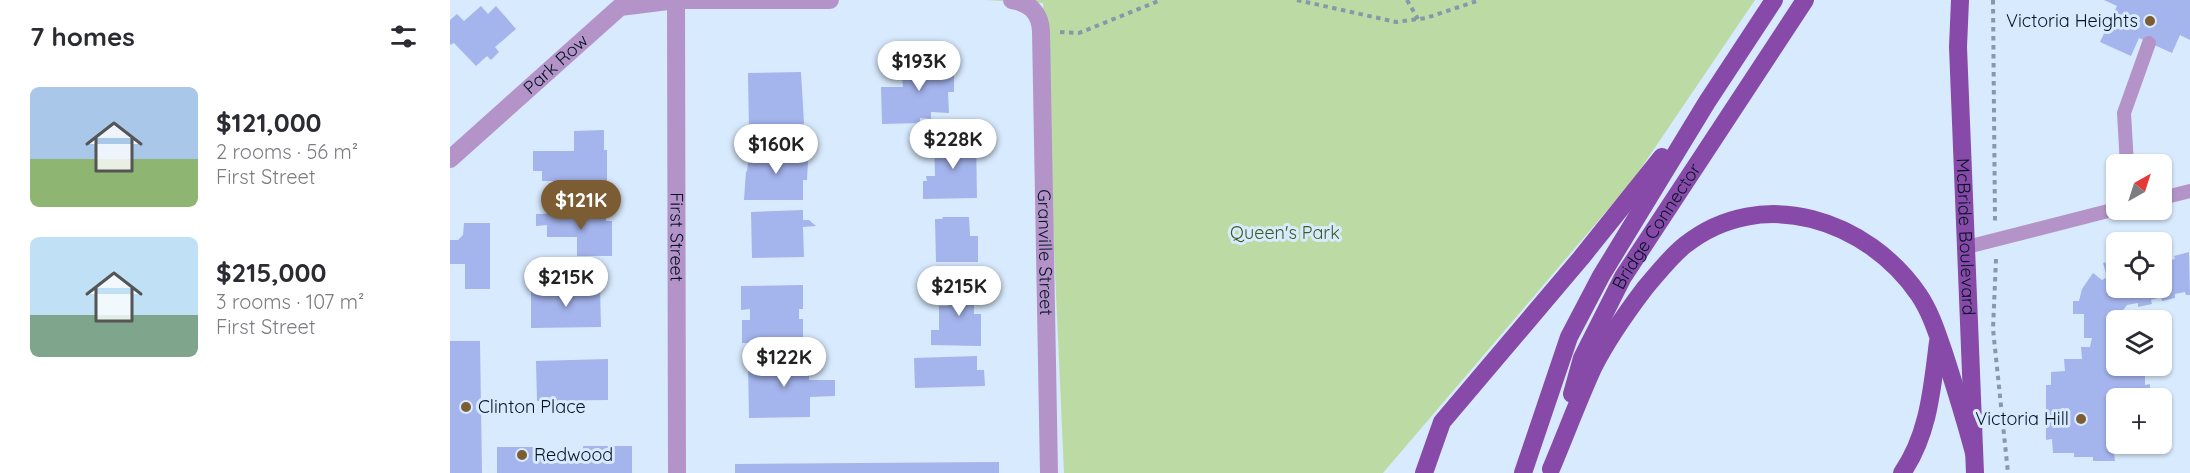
<!DOCTYPE html>
<html lang="en">
<head>
<meta charset="utf-8">
<style>
  body { margin:0; font-family:Quicksand,sans-serif; background:#f2f2f3; color:#2b2b33; height:100vh; display:flex; flex-direction:column; font-size:22px; white-space:nowrap }
  * { box-sizing:border-box; margin:0 }
  p { font-size:20px; color:#7c7c81 }
  .icon { flex:none; width:33px; height:33px; fill:none; stroke:currentColor; stroke-width:2; stroke-linecap:round; stroke-linejoin:round }
  .map { position:relative; flex:1; overflow:hidden }
  .sheet { display:flex; flex-direction:column; background:#fff; width:450px }
  .sheet>* { flex:none }
  .needle { width:39px; rotate:39deg }
  .fabs { position:absolute; left:1656px; top:154px; display:grid; gap:12px }
  .fabs a { display:grid; place-items:center; width:66px; height:66px; border-radius:9px; background:#fff; box-shadow:0 2px 4px #0004; font-size:30px }
  .price { position:absolute; translate:-50% -51px; padding:0 14px; border-radius:21px; background:#fff; color:#222; font-size:20px; line-height:39px; filter:drop-shadow(0 2px 3px #0008) }
  .price::after { content:''; position:absolute; left:50%; top:36px; width:18px; height:14px; margin-left:-9px; background:inherit; clip-path:polygon(0 0,100% 0,50% 100%) }
  .price.current { background:#7c5c32; color:#fff }
  ul { padding:0; list-style:none }
  li { display:flex; align-items:center; gap:18px; height:150px; padding:0 30px }
  li span { display:grid; place-items:center; flex:none; width:168px; height:120px; border-radius:9px; color:#555 }
  li>.icon { margin-inline-start:auto }
  span .icon { width:72px; height:72px; fill:#fffc; stroke-width:1 }
  li b { font-size:26px }
  h2 { display:flex; justify-content:space-between; align-items:center; height:72px; padding:0 30px; font-size:26px }
  main { display:flex; flex:1; min-height:0 }
  .map>svg:first-child { display:block }
  .green { fill:#bcdba4 }
  .building { fill:#a4b4ec }
  .lines { fill:none; stroke-linecap:round; stroke-linejoin:round }
  .path { stroke:#8898ab; stroke-width:4; stroke-dasharray:4.5 4.5; stroke-linecap:butt }
  .lane { stroke:#b494c8; stroke-width:14 }
  .street { stroke:#b494c8; stroke-width:18 }
  .primary { stroke:#874aa9; stroke-width:18 }
  .poi-dot { fill:#7c5c32; stroke:#d8eafd; stroke-width:2 }
  .labels { text-anchor:middle; stroke-width:6; stroke-linejoin:round; paint-order:stroke }
  .poi-label { font-size:18px; fill:#051324; stroke:#d8eafd; text-anchor:end }
  .street-label { font-size:18px; fill:#051324; stroke:#d8eafd }
  .park-label { font-size:18px; fill:#3c591f; stroke:#d8eafd }
</style>
</head>
<body>
<main>
<section class="sheet">
<h2>7 homes<svg class="icon" aria-label="filters" viewBox="0 0 24 24"><path d="M4 7h16M4 17h16"/><circle cx="9" cy="7" r="2"/><circle cx="15" cy="17" r="2"/></svg></h2>
<ul>
<li><span style="background:linear-gradient(#a9c7e8 60%,#8fb573 0)"><svg class="icon" aria-label="home" viewBox="0 0 24 24"><path d="M3 11l9-7 9 7M6 9v11h12V9"/></svg></span><div><b>$121,000</b><p>2 rooms · 56 m²</p><p>First Street</p></div></li>
<li><span style="background:linear-gradient(#bfe0f5 65%,#7fa58c 0)"><svg class="icon" aria-label="home" viewBox="0 0 24 24"><path d="M3 11l9-7 9 7M6 9v11h12V9"/></svg></span><div><b>$215,000</b><p>3 rooms · 107 m²</p><p>First Street</p></div></li>
</ul>
</section>
<div class="map">
<svg width="1740" height="473" viewBox="0 0 1740 473">
  <rect width="100%" height="100%" fill="#d8eafd"/>
  <!-- green -->
  <path class="green" d="M 535,0 L 1305,0 L 1183,180 L 933,473 L 614,473 L 593,3 Z"/>
  <!-- building -->
  <path class="building" d="M 1654,0 L 1740,0 L 1740,40 L 1730,35 L 1722,53 L 1689,38 L 1681,56 L 1650,42 L 1667,6 Z
    M 31,6 L 38,14 L 46,6 L 66,29 L 45,47 L 49,52 L 41,60 L 37,56 L 26,66 L 4,43 L 0,45 L 0,20 L 7,14 L 14,21 Z
    M 498,57 L 502,62 L 498,66 L 497,76 L 504,76 L 504,92 L 498,92 L 499,113 L 481,112 L 481,119 L 470,118 L 470,123 L 432,124 L 431,87 L 453,87 L 451,68 L 460,67 L 460,58 Z
    M 351,72 L 354,123 L 352,130 L 348,130 L 349,140 L 323,140 L 323,129 L 299,130 L 298,73 Z
    M 154,130 L 154,150 L 157,150 L 157,186 L 133,187 L 130,190 L 124,190 L 120,188 L 121,195 L 117,200 L 110,199 L 103,194 L 103,181 L 92,181 L 92,171 L 83,171 L 83,151 L 124,151 L 124,131 Z
    M 526,137 L 527,198 L 473,199 L 473,181 L 477,181 L 476,176 L 485,176 L 484,138 Z
    M 301,149 L 353,150 L 353,161 L 358,161 L 357,180 L 353,180 L 353,200 L 294,200 L 296,171 L 297,172 L 298,163 L 301,163 Z
    M 353,210 L 353,220 L 359,220 L 366,226 L 353,227 L 354,257 L 302,258 L 301,212 Z
    M 156,212 L 156,221 L 162,221 L 162,256 L 127,256 L 127,237 L 97,237 L 97,225 L 86,226 L 86,214 Z
    M 493,217 L 519,217 L 520,236 L 528,236 L 528,262 L 486,262 L 485,219 L 492,219 Z
    M 14,223 L 40,223 L 40,289 L 15,289 L 15,264 L 0,264 L 0,240 L 8,240 L 13,235 Z
    M 1739,252 L 1740,295 L 1736,295 L 1735,292 L 1725,294 L 1725,298 L 1712,301 L 1711,297 L 1701,300 L 1702,304 L 1688,307 L 1688,303 L 1677,305 L 1671,313 L 1672,321 L 1666,321 L 1666,366 L 1679,366 L 1679,369 L 1695,369 L 1695,385 L 1700,384 L 1700,396 L 1705,396 L 1705,399 L 1666,399 L 1666,444 L 1695,444 L 1695,450 L 1664,453 L 1665,461 L 1643,461 L 1643,457 L 1624,457 L 1624,453 L 1603,453 L 1602,439 L 1596,440 L 1596,385 L 1601,385 L 1601,372 L 1615,371 L 1614,359 L 1632,359 L 1631,347 L 1640,347 L 1641,342 L 1642,338 L 1634,338 L 1634,314 L 1623,314 L 1623,301 L 1629,301 L 1632,289 L 1643,273 L 1652,280 L 1657,277 L 1653,263 L 1665,260 L 1666,288 L 1712,288 L 1712,259 L 1715,258 L 1716,261 L 1725,259 L 1724,256 Z
    M 524,278 L 524,314 L 531,314 L 531,346 L 481,345 L 481,330 L 489,330 L 489,306 L 498,306 L 498,279 Z
    M 353,285 L 353,309 L 349,309 L 349,319 L 353,319 L 353,342 L 292,343 L 292,320 L 300,320 L 300,309 L 291,310 L 291,286 Z
    M 150,288 L 151,327 L 81,328 L 81,290 Z
    M 0,341 L 30,341 L 32,473 L 0,473 Z
    M 527,356 L 527,370 L 534,370 L 535,386 L 465,388 L 464,358 Z
    M 359,358 L 359,380 L 385,380 L 385,396 L 360,397 L 360,417 L 299,418 L 298,359 Z
    M 158,359 L 158,400 L 87,401 L 86,361 Z
    M 133,446 L 182,446 L 182,473 L 47,473 L 47,447 L 96,447 L 96,463 L 134,463 Z
    M 549,462 L 549,473 L 285,473 L 285,464 Z"/>
  <g class="lines">
    <!-- path -->
    <path class="path" d="M 847,0 L 946,22 L 976,18 L 1030,0
      M 957,0 L 968,19
      M 1543,0 L 1545,221
      M 610,32 L 629,33 L 711,0
      M 1546,259 L 1543,329 L 1558,473"/>
    <!-- lane -->
    <path class="lane" d="M 1677,165 L 1674,113 L 1699,43
      M 1712,198 L 1740,191
      M 1517,247 L 1666,209"/>
    <!-- street -->
    <g class="street">
      <path id="s1" d="M 226,0 L 227,473"/>
      <path id="s2" d="M 562,0 C 580,3 590,13 591,31 L 599,473"/>
      <path id="s3" d="M 0,159 L 170,7 L 226,0 L 380,0"/>
    </g>
    <!-- primary -->
    <g class="primary">
      <path id="s4" d="M 1510,0 L 1508,47 L 1525,473"/>
      <path id="s5" d="M 1122,394 L 1132,358 L 1173,277 L 1355,0"/>
      <path d="M 1101,469 C 1115,436 1128,401 1143,368 C 1157,340 1176,313 1195,288 C 1208,273 1220,257 1235,245 C 1312,184 1418,220 1469,295 C 1481,313 1487,333 1494,353 C 1505,387 1515,419 1524,453"/>
      <path d="M 974,473 L 992,422 L 1131,258 L 1212,157"/>
      <path d="M 1073,473 L 1119,337 L 1151,276 L 1257,102 L 1324,0"/>
      <path d="M 1452,473 C 1479,434 1482,388 1488,342"/>
    </g>
  </g>
  <!-- markers -->
  <g class="poi-dot">
    <circle cx="1700" cy="21" r="6"/>
    <circle cx="16" cy="407" r="6"/>
    <circle cx="1631" cy="419" r="6"/>
    <circle cx="72" cy="455" r="6"/>
  </g>
  <g class="labels">
    <!-- poi labels -->
    <g class="poi-label">
      <text x="1688" y="27">Victoria Heights</text>
      <text x="28" y="413" text-anchor="start">Clinton Place</text>
      <text x="1619" y="425">Victoria Hill</text>
      <text x="84" y="461" text-anchor="start">Redwood</text>
    </g>
    <!-- street labels -->
    <g class="street-label">
      <text dy="6" stroke="none"><textPath href="#s3" startOffset="142">Park Row</textPath></text>
      <text dy="6" stroke="none"><textPath href="#s5" startOffset="189">Bridge Connector</textPath></text>
      <text dy="6" stroke="none"><textPath href="#s1" startOffset="237">First Street</textPath></text>
      <text dy="6" stroke="none"><textPath href="#s4" startOffset="237">McBride Boulevard</textPath></text>
      <text dy="6" stroke="none"><textPath href="#s2" startOffset="268">Granville Street</textPath></text>
    </g>
    <!-- park labels -->
    <g class="park-label">
      <text x="835" y="239">Queen's Park</text>
    </g>
  </g>
</svg>
<div class="fabs">
<a><svg class="needle" viewBox="-14 -14 28 28"><path d="M0-13l5 13h-10z" fill="#e53935"/><path d="M0 13l5-13h-10z" fill="#7c7c81"/></svg></a>
<a><svg class="icon" aria-label="locate" viewBox="0 0 24 24"><circle cx="12" cy="12" r="6"/><path d="M12 2v4M12 18v4M2 12h4M18 12h4"/></svg></a>
<a><svg class="icon" aria-label="layers" viewBox="0 0 24 24"><path d="M12 4l9 5-9 5-9-5zM3 14l9 5 9-5"/></svg></a>
<a>+</a>
</div>
<b class="price" style="left:469px;top:92px">$193K</b>
<b class="price" style="left:503px;top:170px">$228K</b>
<b class="price" style="left:326px;top:175px">$160K</b>
<b class="price current" style="left:131px;top:231px">$121K</b>
<b class="price" style="left:116px;top:308px">$215K</b>
<b class="price" style="left:509px;top:317px">$215K</b>
<b class="price" style="left:334px;top:388px">$122K</b>
</div>
</main>
</body>
</html>
